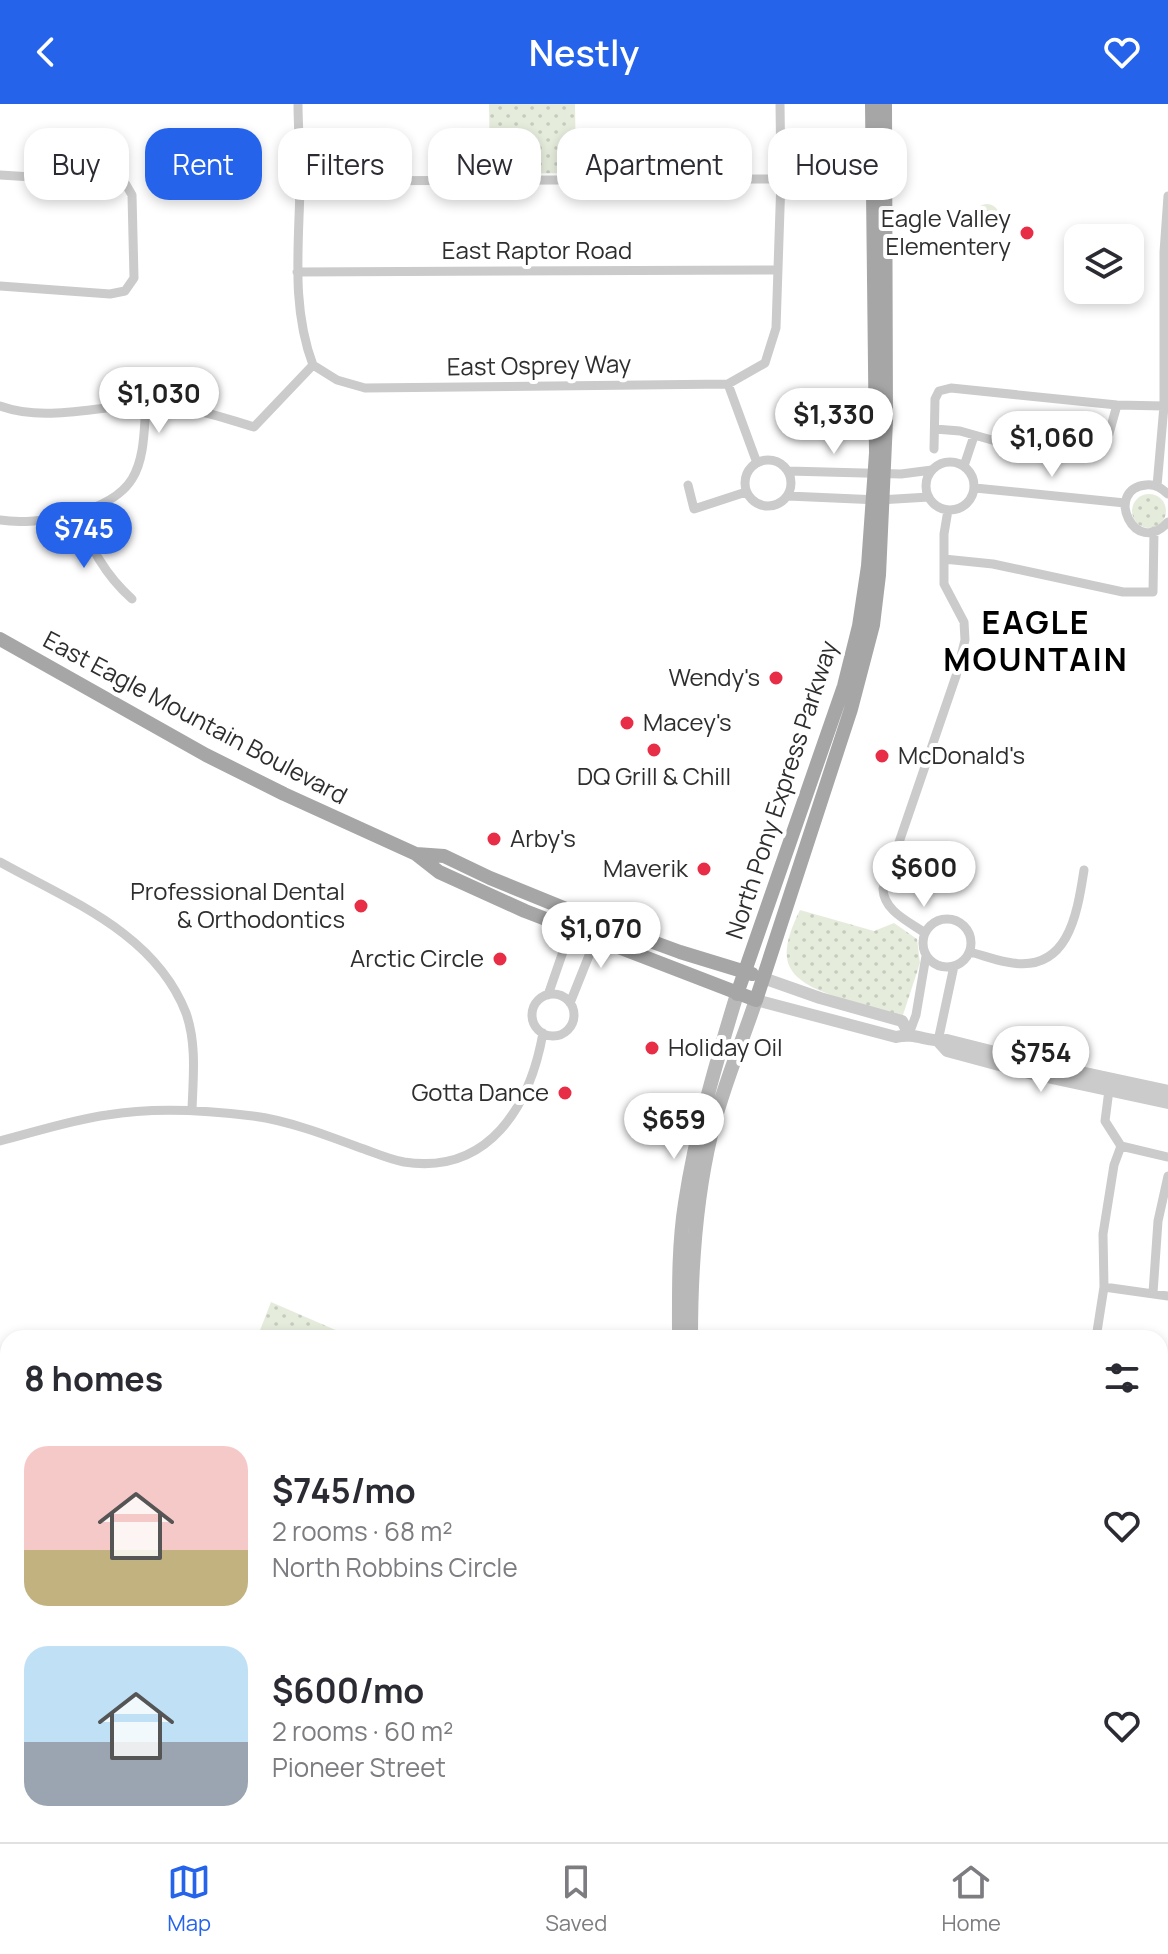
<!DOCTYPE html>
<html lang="en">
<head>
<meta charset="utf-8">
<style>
  body { margin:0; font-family:Manrope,sans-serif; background:#f7f7f7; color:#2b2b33; height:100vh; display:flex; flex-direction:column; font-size:30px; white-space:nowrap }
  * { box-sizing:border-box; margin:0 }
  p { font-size:26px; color:#7c7c81 }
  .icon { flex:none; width:44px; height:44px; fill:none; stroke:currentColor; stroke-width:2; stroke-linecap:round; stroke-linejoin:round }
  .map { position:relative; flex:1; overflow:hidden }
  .drawer { position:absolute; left:0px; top:1226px; width:1168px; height:512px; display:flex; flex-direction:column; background:#fff; border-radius:24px 24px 0 0; box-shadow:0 4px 12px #0003 }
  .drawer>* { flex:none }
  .hud { position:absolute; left:24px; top:24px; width:1120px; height:72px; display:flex; gap:16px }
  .fabs { position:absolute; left:1064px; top:120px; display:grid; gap:16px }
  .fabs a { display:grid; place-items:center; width:80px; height:80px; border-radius:16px; background:#fff; box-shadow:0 4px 12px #0003; font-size:40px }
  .price { position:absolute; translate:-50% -68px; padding:0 18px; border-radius:28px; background:#fff; color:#222; font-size:26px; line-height:52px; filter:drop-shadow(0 2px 4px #0008) }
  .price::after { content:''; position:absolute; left:50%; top:48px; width:24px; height:18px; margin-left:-12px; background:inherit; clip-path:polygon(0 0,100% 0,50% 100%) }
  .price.on { background:#2563eb; color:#fff }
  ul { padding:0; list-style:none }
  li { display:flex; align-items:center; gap:24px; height:200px; padding:0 24px }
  li span { display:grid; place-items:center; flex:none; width:224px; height:160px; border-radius:24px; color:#555 }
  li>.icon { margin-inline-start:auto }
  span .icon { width:96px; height:96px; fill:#fffc; stroke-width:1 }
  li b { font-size:34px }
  h2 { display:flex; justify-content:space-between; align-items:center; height:96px; padding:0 24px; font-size:34px }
  .pill { padding:0 28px; border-radius:24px; background:#fff; box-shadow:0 4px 12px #0003; font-size:28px; line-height:72px }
  .pill.on { background:#2563eb; color:#fff }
  header { display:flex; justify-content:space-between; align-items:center; height:104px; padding:0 24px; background:#2563eb; color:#fff; font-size:36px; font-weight:600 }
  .tabs { display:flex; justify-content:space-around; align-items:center; height:112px; border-top:2px solid #e1e1e2; background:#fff; font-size:22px; color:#7c7c81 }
  .tabs a { display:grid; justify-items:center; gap:4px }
  .tabs .on { color:#2563eb }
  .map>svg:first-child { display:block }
  .grass { fill:url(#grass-dots) }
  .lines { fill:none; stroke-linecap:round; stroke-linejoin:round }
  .minor { stroke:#cbcbcb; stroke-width:9 }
  .tertiary { stroke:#cbcbcb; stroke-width:12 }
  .secondary { stroke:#b8b8b8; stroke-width:14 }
  .primary { stroke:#a6a6a6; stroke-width:14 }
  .poi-dot { fill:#e72e46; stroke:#fff; stroke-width:3 }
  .labels { text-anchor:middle; stroke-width:8; stroke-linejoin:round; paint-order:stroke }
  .poi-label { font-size:24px; fill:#2e2e2e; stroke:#fff; text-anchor:end }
  .street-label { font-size:24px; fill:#2e2e2e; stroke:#fff }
  .district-label { font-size:32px; font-weight:bold; letter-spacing:2px; fill:#000; stroke:#fff }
</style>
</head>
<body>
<header><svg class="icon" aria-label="back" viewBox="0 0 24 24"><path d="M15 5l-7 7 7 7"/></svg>Nestly<svg class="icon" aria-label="heart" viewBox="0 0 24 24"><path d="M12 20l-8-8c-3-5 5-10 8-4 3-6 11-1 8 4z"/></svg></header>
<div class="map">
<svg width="1168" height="1738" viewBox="0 0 1168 1738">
  <defs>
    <pattern id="grass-dots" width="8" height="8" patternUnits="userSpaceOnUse" patternTransform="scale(2)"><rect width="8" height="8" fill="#e5ecdc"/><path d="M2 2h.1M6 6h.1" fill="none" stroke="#c5cbbd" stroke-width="1.8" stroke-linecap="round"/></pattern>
  </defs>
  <rect width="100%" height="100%" fill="#fff"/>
  <!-- grass -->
  <path class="grass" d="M 489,0 L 575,0 L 576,69 L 490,70 Z
    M975 112a12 12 0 1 1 24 0a12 12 0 1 1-24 0Z
    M1132 407a17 17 0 1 1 34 0a17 17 0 1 1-34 0Z
    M 800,806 L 874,827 L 894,819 L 917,835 L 920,859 L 902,914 C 883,908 863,901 843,895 C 789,877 772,862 800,806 Z
    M 271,1198 L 354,1234 L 257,1234 Z
    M 490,1730 L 535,1730 L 535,1738 L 490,1738 Z"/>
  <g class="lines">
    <!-- minor -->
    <path class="minor" d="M 298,0 C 298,27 301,54 300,81 C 299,142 291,203 313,261
      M 0,71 L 96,77 L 113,75 L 125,79 L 132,91 L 134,174 L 125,187 L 110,190 L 0,182
      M 301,77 L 781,75
      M 297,168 L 777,166
      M 313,261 L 337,276 L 365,284 L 728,280 L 765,259 L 776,224 L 781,75 L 780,0
      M 728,280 L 757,359
      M 0,302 C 47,319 97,301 146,301 C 184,300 218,312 254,323 L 313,261
      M 935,325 L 960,327 L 1006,340 L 1097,350 L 1105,344 L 1117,301
      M 934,345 L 935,295 L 939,287 L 951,284 L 1117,301 L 1164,302
      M745 379a23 23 0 1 1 46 0a23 23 0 1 1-46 0Z
      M926 382a24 24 0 1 1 48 0a24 24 0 1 1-48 0Z
      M 964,362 L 974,332
      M 788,367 L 901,370 L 932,366
      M 688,381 L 694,405 L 746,388
      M 1157,382 L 1164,302 L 1164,148 L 1168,92
      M 975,384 L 1125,399
      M 1168,390 C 1161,384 1156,380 1146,381 C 1103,385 1135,455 1168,418
      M 788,392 L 879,396 L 929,393
      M 76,409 C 91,443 104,470 132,495
      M 0,416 C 38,422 111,409 132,375 C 145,354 144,324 146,301
      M 944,455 L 993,460 L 1123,488 L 1153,488 L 1154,427
      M 0,758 C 70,797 155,829 186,909 C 197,940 193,975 192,1006
      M923 839a24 24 0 1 1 48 0a24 24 0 1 1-48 0Z
      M 925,829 C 908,817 884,807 883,785 L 956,572 L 965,536 L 964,518 L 944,480 L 944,430 L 948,406
      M 970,848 C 982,851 995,856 1007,858 C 1068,871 1077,811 1084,766
      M532 911a21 21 0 1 1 42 0a21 21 0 1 1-42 0Z
      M 548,891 L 566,839 L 582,838
      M 570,899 L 590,849 L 582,838
      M 909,930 L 916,911 L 926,852
      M 938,937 L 954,862
      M 1109,986 L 1105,1017 L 1121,1042 L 1168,1053
      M 0,1037 C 35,1028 71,1016 107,1011 C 153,1003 206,1006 253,1012 C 286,1016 326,1031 358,1043 C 373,1048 388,1055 404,1058 C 489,1071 530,1002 543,929
      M 1104,1183 L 1168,1192
      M 1153,1189 L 1158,1117 L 1168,1072
      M 1096,1234 L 1104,1183 L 1103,1130 L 1114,1061 L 1121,1042
      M 1160,1261 L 1168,1262
      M 1160,1337 L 1168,1338
      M 0,1383 L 8,1383
      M 1160,1424 L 1168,1425
      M 0,1490 L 8,1490
      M 1160,1518 L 1168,1519
      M 0,1600 L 8,1600
      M 1160,1607 L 1168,1607
      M 1160,1698 L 1168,1698
      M 0,1704 L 8,1704
      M 944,1730 L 946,1738
      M 1081,1730 L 1081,1738"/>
    <!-- tertiary -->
    <path class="tertiary" d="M 763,874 L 820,894 L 902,917 L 909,930
      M 756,896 L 896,933 C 916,928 928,939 947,936 L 1034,958 L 1168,987
      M 938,937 L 947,947 L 1033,970 L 1168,999"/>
    <!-- secondary -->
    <path class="secondary" d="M 679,1234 C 679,1189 678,1143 685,1099 C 696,1027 716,959 737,890
      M 691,1234 C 691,1166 695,1098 711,1031 C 722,985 741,941 756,896
      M 692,1730 L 692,1738"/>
    <!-- primary -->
    <path class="primary" d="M 0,535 L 206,651 L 284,690 L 416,750 L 439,768 L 525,807 L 756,896 L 851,605 L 873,521 L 879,471 L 886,317 L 885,0
      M 416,750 L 444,752 L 490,774 L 593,816 L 680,848 L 752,870
      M 737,890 L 844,582 L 859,522 L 868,462 L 876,349 L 872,0"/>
  </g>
  <!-- markers -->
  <g class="poi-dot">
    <circle cx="1027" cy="129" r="8"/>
    <circle cx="776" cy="574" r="8"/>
    <circle cx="627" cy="619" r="8"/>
    <circle cx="654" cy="646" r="8"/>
    <circle cx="882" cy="652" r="8"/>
    <circle cx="494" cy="735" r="8"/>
    <circle cx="704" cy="765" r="8"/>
    <circle cx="361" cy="802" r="8"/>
    <circle cx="500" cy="855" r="8"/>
    <circle cx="652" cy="944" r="8"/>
    <circle cx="565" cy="989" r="8"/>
  </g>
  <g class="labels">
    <!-- poi labels -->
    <g class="poi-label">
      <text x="1011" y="123">Eagle Valley<tspan x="1011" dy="28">Elementery</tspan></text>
      <text x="760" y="582">Wendy's</text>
      <text x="643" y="627" text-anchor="start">Macey's</text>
      <text x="898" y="660" text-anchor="start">McDonald's</text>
      <text x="654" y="681" text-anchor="middle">DQ Grill &amp; Chill</text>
      <text x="510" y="743" text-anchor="start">Arby's</text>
      <text x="688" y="773">Maverik</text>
      <text x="345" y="796">Professional Dental<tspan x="345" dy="28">&amp; Orthodontics</tspan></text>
      <text x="484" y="863">Arctic Circle</text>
      <text x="668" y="952" text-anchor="start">Holiday Oil</text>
      <text x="549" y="997">Gotta Dance</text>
    </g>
    <!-- street labels -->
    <g class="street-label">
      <text x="537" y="155">East Raptor Road</text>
      <text transform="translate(539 262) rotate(-1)" y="8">East Osprey Way</text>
      <text transform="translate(195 614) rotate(28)" y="8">East Eagle Mountain Boulevard</text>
      <text transform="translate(782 686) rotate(-72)" y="8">North Pony Express Parkway</text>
    </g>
    <!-- district labels -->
    <g class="district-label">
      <text x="1036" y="530">EAGLE<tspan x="1036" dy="37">MOUNTAIN</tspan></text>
    </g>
  </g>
</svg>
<div class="fabs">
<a><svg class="icon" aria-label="layers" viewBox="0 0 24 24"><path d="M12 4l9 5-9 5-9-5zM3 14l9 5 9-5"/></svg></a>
</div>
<b class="price" style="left:159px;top:331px">$1,030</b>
<b class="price" style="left:834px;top:352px">$1,330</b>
<b class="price" style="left:1052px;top:375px">$1,060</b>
<b class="price on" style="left:84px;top:466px">$745</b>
<b class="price" style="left:924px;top:805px">$600</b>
<b class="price" style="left:601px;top:866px">$1,070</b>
<b class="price" style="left:1041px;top:990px">$754</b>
<b class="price" style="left:674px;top:1057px">$659</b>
<div class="hud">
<a class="pill">Buy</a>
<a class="pill on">Rent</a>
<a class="pill">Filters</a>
<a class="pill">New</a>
<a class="pill">Apartment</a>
<a class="pill">House</a>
</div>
<section class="drawer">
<h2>8 homes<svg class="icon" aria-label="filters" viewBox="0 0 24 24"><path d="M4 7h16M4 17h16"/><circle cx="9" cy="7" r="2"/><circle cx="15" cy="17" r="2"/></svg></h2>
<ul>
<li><span style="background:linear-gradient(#f6c9c9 65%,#c2b280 0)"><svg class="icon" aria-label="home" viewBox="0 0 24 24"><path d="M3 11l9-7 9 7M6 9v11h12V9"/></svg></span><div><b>$745/mo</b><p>2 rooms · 68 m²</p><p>North Robbins Circle</p></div><svg class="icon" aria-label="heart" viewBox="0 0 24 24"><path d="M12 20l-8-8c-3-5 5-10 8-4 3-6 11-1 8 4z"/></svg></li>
<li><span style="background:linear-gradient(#bfe0f5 60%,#9aa5b1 0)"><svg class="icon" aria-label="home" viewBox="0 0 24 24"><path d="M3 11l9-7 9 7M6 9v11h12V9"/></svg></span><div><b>$600/mo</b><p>2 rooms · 60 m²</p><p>Pioneer Street</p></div><svg class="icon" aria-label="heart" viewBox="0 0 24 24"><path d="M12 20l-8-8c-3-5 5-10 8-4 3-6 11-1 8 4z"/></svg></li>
</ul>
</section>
</div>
<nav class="tabs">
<a class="on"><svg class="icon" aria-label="map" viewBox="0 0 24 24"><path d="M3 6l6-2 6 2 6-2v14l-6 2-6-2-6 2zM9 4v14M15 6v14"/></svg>Map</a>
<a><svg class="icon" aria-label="saved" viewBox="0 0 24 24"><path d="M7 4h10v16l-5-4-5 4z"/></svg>Saved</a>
<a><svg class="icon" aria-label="home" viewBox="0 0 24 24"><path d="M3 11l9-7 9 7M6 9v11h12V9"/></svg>Home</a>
</nav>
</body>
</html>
